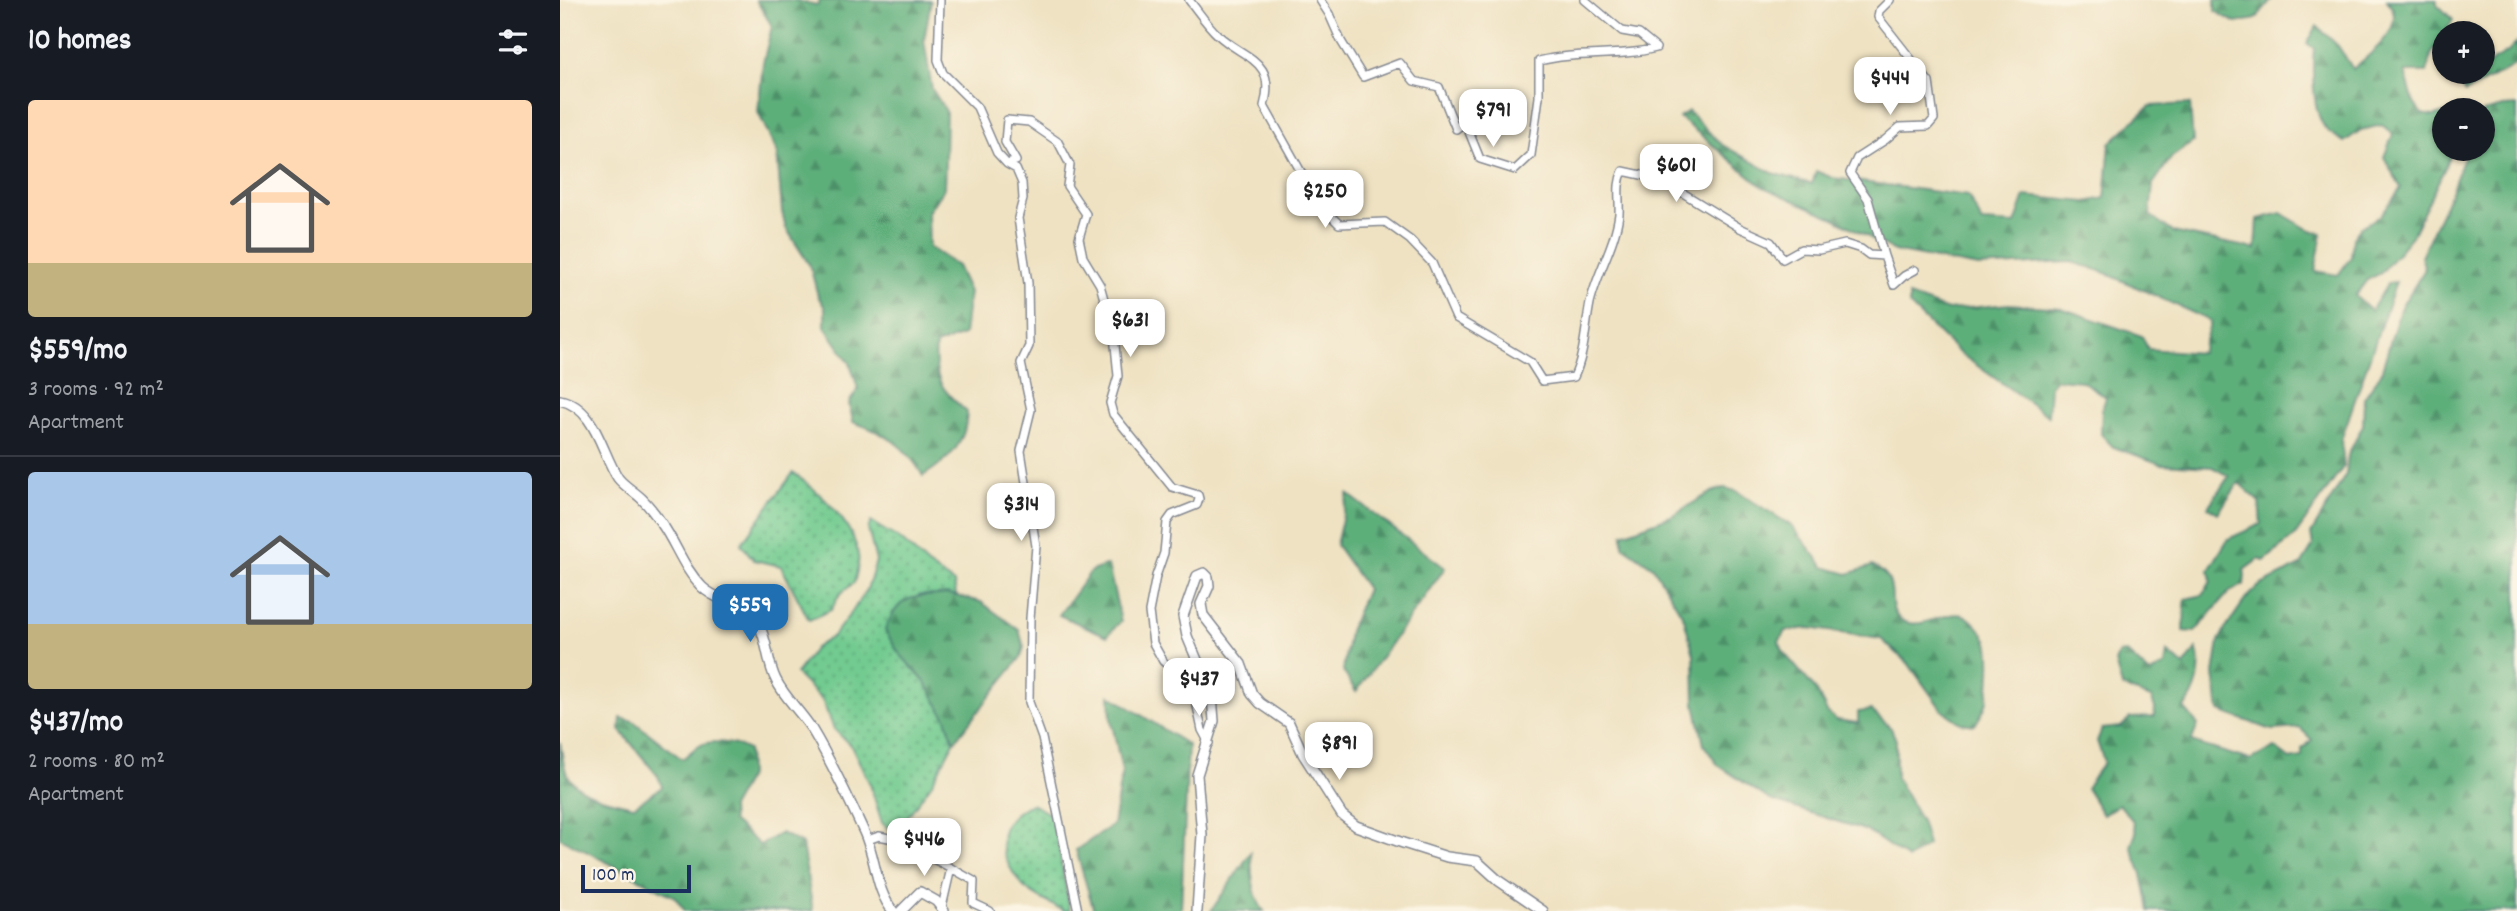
<!DOCTYPE html>
<html lang="en">
<head>
<meta charset="utf-8">
<style>
  body { margin:0; font-family:Dekko,sans-serif; background:#20242c; color:#f1f3f6; height:100vh; display:flex; flex-direction:column; font-size:26px; white-space:nowrap }
  * { box-sizing:border-box; margin:0 }
  p { font-size:23px; color:#9ea1a6 }
  .icon { flex:none; width:38px; height:38px; fill:none; stroke:currentColor; stroke-width:2; stroke-linecap:round; stroke-linejoin:round }
  .map { position:relative; flex:1; overflow:hidden }
  .sheet { display:flex; flex-direction:column; background:#171b24; width:560px }
  .sheet>* { flex:none }
  .controls { position:absolute; left:1872px; top:21px; display:grid; gap:14px }
  .controls a { display:grid; place-items:center; width:63px; height:63px; border-radius:50%; background:#171b24; box-shadow:0 2px 5px #0004; font-size:35px }
  .scale { position:absolute; left:21px; bottom:18px; width:110px; box-sizing:border-box; padding-left:7px; border:4px solid #1b2f5e; border-top:0; font-size:19px; line-height:24px; white-space:nowrap; color:#1b2f5e; -webkit-text-stroke:5px #fcf5e5; paint-order:stroke }
  .price { position:absolute; translate:-50% -60px; padding:0 16px; border-radius:14px; background:#fff; color:#222; font-size:23px; line-height:46px; filter:drop-shadow(0 2px 4px #0008) }
  .price::after { content:''; position:absolute; left:50%; top:42px; width:21px; height:16px; margin-left:-10px; background:inherit; clip-path:polygon(0 0,100% 0,50% 100%) }
  .price.on { background:#1f6fb2; color:#fff }
  ul { padding:0; list-style:none }
  li { display:grid; align-content:center; gap:14px; height:371px; padding:0 28px }
  li+li { border-top:2px solid #363941 }
  li span { display:grid; place-items:center; height:217px; border-radius:7px; color:#555 }
  li>.icon { margin-inline-start:auto }
  span .icon { width:126px; height:126px; fill:#fffc; stroke-width:1 }
  li b { font-size:30px }
  h2 { display:flex; justify-content:space-between; align-items:center; height:84px; padding:0 28px; font-size:30px }
  main { display:flex; flex:1; min-height:0 }
  .map>svg:first-child { display:block }
  .grass { fill:url(#grass-dots); stroke:#467d77; stroke-width:2 }
  .forest { fill:url(#forest-firs); stroke:#3c6f6c; stroke-width:2 }
  .lines { fill:none; stroke-linecap:round; stroke-linejoin:round }
  .minor-casing { stroke:#858890; stroke-width:10 }
  .major-casing { stroke:#858890; stroke-width:12 }
  .minor { stroke:#fff; stroke-width:7 }
  .major { stroke:#fff; stroke-width:9 }
</style>
</head>
<body>
<main>
<section class="sheet">
<h2>10 homes<svg class="icon" aria-label="filters" viewBox="0 0 24 24"><path d="M4 7h16M4 17h16"/><circle cx="9" cy="7" r="2"/><circle cx="15" cy="17" r="2"/></svg></h2>
<ul>
<li><span style="background:linear-gradient(#ffd9b3 75%,#c2b280 0)"><svg class="icon" aria-label="home" viewBox="0 0 24 24"><path d="M3 11l9-7 9 7M6 9v11h12V9"/></svg></span><div><b>$559/mo</b><p>3 rooms · 92 m²</p><p>Apartment</p></div></li>
<li><span style="background:linear-gradient(#a9c7e8 70%,#c2b280 0)"><svg class="icon" aria-label="home" viewBox="0 0 24 24"><path d="M3 11l9-7 9 7M6 9v11h12V9"/></svg></span><div><b>$437/mo</b><p>2 rooms · 80 m²</p><p>Apartment</p></div></li>
</ul>
</section>
<div class="map">
<svg width="1957" height="911" viewBox="0 0 1957 911">
  <defs>
    <pattern id="grass-dots" width="8" height="8" patternUnits="userSpaceOnUse" patternTransform="scale(1.75)"><rect width="8" height="8" fill="#72cb90"/><path d="M2 2h.1M6 6h.1" fill="none" stroke="#5da579" stroke-width="1.8" stroke-linecap="round"/></pattern>
    <pattern id="forest-firs" width="22" height="20" patternUnits="userSpaceOnUse" patternTransform="scale(1.75)"><rect width="22" height="20" fill="#5daf7a"/><path d="M5 1l3.5 6h-7zM16 11l3.5 6h-7z" fill="#4c8f67"/></pattern>
  </defs>
  <rect width="100%" height="100%" fill="#fcf5e5"/>
  <filter id="ink" filterUnits="userSpaceOnUse"><feTurbulence type="fractalNoise" baseFrequency=".0143" numOctaves="2"/><feDisplacementMap in="SourceGraphic" scale="14" xChannelSelector="R" yChannelSelector="G"/><feConvolveMatrix kernelMatrix="1 2 1 2 8 2 1 2 1" color-interpolation-filters="sRGB"/></filter>
  <filter id="wash" filterUnits="userSpaceOnUse"><feTurbulence type="fractalNoise" baseFrequency=".00686" numOctaves="4" result="noise"/><feDisplacementMap in="SourceGraphic" scale="28" xChannelSelector="R" yChannelSelector="G"/><feGaussianBlur stdDeviation="1.57" result="paint"/><feColorMatrix in="noise" values="0 0 0 0 0 0 0 0 0 0 0 0 0 0 0 0 0 1.4 0 .05"/><feComposite in="paint" operator="in"/></filter>
  <g filter="url(#wash)">
    <rect width="100%" height="100%" fill="#efe2c2"/>
    <!-- grass -->
    <path class="grass" d="M 233,473 C 258,490 294,523 298,555 C 300,563 296,575 294,583 L 280,594 L 271,610 L 249,620 L 221,566 L 194,560 L 181,544 Z
      M 311,522 L 341,540 L 368,565 L 394,583 L 396,595 L 359,595 L 325,630 L 338,652 L 366,683 L 386,718 L 394,742 L 372,783 L 335,834 L 322,823 L 310,784 L 292,747 L 274,729 L 262,700 L 236,674 L 255,648 L 273,636 L 294,609 L 308,587 L 316,561 L 308,529 Z
      M 472,804 L 493,816 L 510,911 L 505,911 C 492,904 472,896 462,885 C 438,855 430,821 472,804 Z"/>
    <!-- forest -->
    <path class="forest" d="M 196,0 L 233,0 L 258,5 L 260,0 L 371,1 L 364,40 L 372,89 L 386,111 L 385,163 L 384,188 L 368,212 L 369,247 L 397,266 L 409,292 L 404,335 L 376,345 C 373,380 381,389 407,412 C 406,445 390,459 363,476 C 346,445 325,433 293,422 L 289,403 L 298,389 L 290,363 L 265,327 L 265,308 L 258,296 L 250,266 L 226,228 L 222,212 L 217,152 L 198,112 L 203,63 L 212,26 Z
      M 1655,0 L 1711,0 L 1696,19 L 1676,23 L 1655,11 Z
      M 1827,0 L 1877,0 L 1877,4 L 1893,20 L 1871,55 L 1867,72 L 1845,72 L 1854,103 L 1862,114 L 1873,116 L 1885,113 L 1885,149 L 1894,149 L 1852,236 L 1821,273 L 1807,280 L 1795,296 L 1811,311 L 1828,283 L 1836,282 L 1781,440 L 1784,466 L 1734,537 L 1704,561 L 1699,559 L 1684,570 L 1685,575 L 1684,585 L 1670,591 L 1635,632 L 1624,631 L 1625,599 L 1643,595 L 1651,581 L 1649,570 L 1668,539 L 1701,524 L 1699,501 L 1679,483 L 1658,513 L 1648,507 L 1669,476 L 1652,467 L 1601,464 L 1553,447 L 1541,434 L 1542,410 L 1546,397 L 1522,381 L 1496,379 L 1490,386 L 1488,416 L 1398,352 L 1349,305 L 1349,296 L 1388,310 L 1449,304 L 1501,308 L 1582,336 L 1588,349 L 1641,353 L 1651,321 L 1541,271 L 1511,262 L 1418,267 L 1334,251 L 1276,219 L 1203,187 L 1119,117 L 1128,111 L 1161,144 L 1213,173 L 1252,184 L 1256,171 L 1273,178 L 1408,196 L 1422,222 L 1455,224 L 1465,196 L 1526,202 L 1545,198 L 1550,143 L 1590,106 L 1630,104 L 1633,142 L 1612,157 L 1593,184 L 1590,215 L 1613,232 L 1696,249 L 1698,219 L 1721,213 L 1746,228 L 1762,234 L 1755,271 L 1778,275 L 1791,257 L 1793,238 L 1801,227 L 1820,216 L 1841,188 L 1824,157 L 1833,134 L 1822,125 L 1801,130 L 1784,142 C 1779,138 1770,134 1766,129 C 1752,113 1752,69 1754,48 L 1747,44 L 1757,26 L 1778,46 L 1793,69 C 1811,53 1850,26 1827,0 Z
      M 1957,43 L 1957,64 L 1905,93 L 1898,82 L 1915,72 L 1923,72 L 1923,67 L 1948,52 Z
      M 1957,106 L 1957,911 L 1589,911 L 1582,874 L 1571,846 L 1576,833 L 1573,821 L 1559,804 L 1543,815 L 1526,788 L 1544,762 L 1537,741 L 1542,729 L 1561,727 L 1570,718 L 1594,717 L 1595,708 L 1591,698 L 1562,687 L 1555,662 L 1559,654 L 1567,653 L 1590,674 L 1605,665 L 1607,652 L 1624,666 L 1636,649 C 1644,668 1637,693 1624,708 L 1638,725 L 1631,742 L 1690,760 L 1715,748 L 1730,759 L 1742,757 L 1742,749 L 1752,740 L 1740,728 L 1712,730 L 1659,711 L 1654,674 L 1659,641 L 1665,629 L 1685,600 L 1699,586 L 1741,565 L 1753,546 L 1751,534 L 1786,474 L 1788,455 L 1803,425 L 1804,398 L 1821,373 L 1840,309 L 1865,269 L 1861,256 L 1890,194 L 1907,149 L 1923,149 L 1923,112 L 1943,107 Z
      M 1164,488 L 1176,491 L 1232,526 L 1264,567 L 1288,574 L 1312,566 C 1345,581 1322,604 1340,619 C 1358,633 1384,610 1403,615 C 1412,618 1425,634 1428,642 C 1432,655 1430,688 1427,701 C 1425,710 1419,718 1415,725 L 1401,723 L 1382,710 L 1348,663 L 1321,639 L 1249,628 L 1225,631 L 1219,642 L 1224,653 L 1256,690 L 1267,712 L 1277,720 L 1298,723 L 1298,712 L 1311,710 L 1331,728 L 1336,740 L 1336,778 L 1361,821 L 1368,845 L 1348,859 L 1307,831 L 1210,800 L 1158,765 L 1144,745 L 1135,705 L 1134,655 L 1124,618 L 1093,567 L 1063,546 L 1063,534 L 1111,516 L 1152,492 Z
      M 788,494 L 885,568 L 796,692 L 783,671 L 789,631 L 807,589 L 776,545 Z
      M 548,565 L 561,621 L 547,636 L 499,615 L 531,571 Z
      M 388,594 L 421,602 L 459,630 L 464,647 L 461,657 L 394,742 L 386,718 L 366,683 L 338,652 L 325,630 C 340,592 353,598 388,594 Z
      M 550,695 L 628,745 L 621,911 L 534,911 L 516,850 L 553,825 L 562,771 L 551,719 Z
      M 61,718 L 73,721 L 122,759 C 128,755 134,748 141,745 C 155,739 176,743 188,750 L 189,776 L 171,808 L 172,821 L 200,845 L 221,833 L 242,844 L 253,911 L 125,911 L 115,897 L 0,838 L 0,742 C 2,753 3,767 8,776 C 20,796 52,801 74,806 L 102,787 L 98,776 L 60,730 Z
      M 691,852 C 691,870 692,897 704,911 L 651,911 Z"/>
  </g>
  <g filter="url(#ink)">
    <g class="lines">
      <!-- minor casing -->
      <g class="minor-casing">
        <path id="minor" d="M 380,0 L 378,60 L 383,73 L 417,107 L 437,153 L 447,164 L 456,161 L 445,142 L 447,120 L 469,122 L 498,142 L 510,165 L 507,186 L 526,214 L 519,238 L 523,257 L 540,285 L 554,335 L 558,376 L 550,403 L 553,414 L 612,487 L 638,495 L 639,499 L 637,505 L 612,515 L 607,522 L 604,553 L 596,576 L 589,612 L 593,643 L 603,661 L 623,680 L 635,697 L 642,730 L 649,743
          M 629,0 C 638,11 647,25 658,35 C 684,59 717,59 704,106 L 745,179 L 766,191 L 770,215 L 779,224 L 825,222 L 850,240 L 872,263 L 896,318 L 970,362 L 982,381 L 1014,377 C 1025,353 1025,328 1030,303 C 1037,273 1055,245 1059,214 C 1060,199 1056,185 1063,171 L 1100,179 L 1180,228 L 1211,242 L 1223,259 L 1241,249 L 1259,250 L 1285,244 L 1301,249 L 1309,255 L 1324,256 L 1334,285 L 1344,276 L 1355,270
          M 760,0 L 769,14 L 781,41 L 803,77 L 840,63 L 854,81 L 879,87 L 896,129 L 905,122 L 920,159 L 955,170 L 971,155 L 979,97 L 979,61 C 1017,51 1058,58 1096,48 L 1079,34 L 1062,31 L 1025,0
          M 447,164 L 456,169 L 462,183 L 463,199 L 458,218 L 468,283 L 469,346 L 461,363 L 471,410 L 461,451 L 476,546 L 470,618 L 469,702 L 482,738 L 518,911
          M 1324,256 L 1308,199 L 1290,173 L 1297,158 L 1325,140 L 1340,127 L 1368,126 L 1374,119 L 1369,82 L 1318,17 L 1319,11 L 1330,0
          M 308,840 L 319,836 L 334,839 L 391,868
          M 382,907 L 391,868 L 414,881 L 413,903 L 430,911"/>
      </g>
      <!-- major casing -->
      <g class="major-casing">
        <path id="major" d="M 0,400 C 36,408 41,452 58,478 C 64,486 75,492 82,499 C 89,506 96,515 102,524 C 116,544 124,569 142,587 C 157,602 188,605 199,625 C 208,642 207,663 216,680 C 225,698 240,711 251,728 C 271,761 288,797 304,832 C 316,857 315,890 333,911
          M 341,911 L 360,892 L 376,901 L 384,911
          M 637,911 L 642,835 L 637,775 L 654,721 L 652,696 L 627,636 L 623,616 L 637,576 L 644,573 L 648,577 L 649,586 L 641,604 L 643,615 L 681,664 L 692,694 L 700,703 L 729,723 L 743,754 L 782,815 L 796,826 L 843,843 L 887,857 L 917,861 L 939,881 L 983,911"/>
      </g>
      <!-- minor -->
      <use href="#minor" class="minor"/>
      <!-- major -->
      <use href="#major" class="major"/>
    </g>
  </g>
</svg>
<div class="controls">
<a>+</a>
<a>−</a>
</div>
<div class="scale">100 m</div>
<b class="price" style="left:1330px;top:117px">$444</b>
<b class="price" style="left:933px;top:149px">$791</b>
<b class="price" style="left:1116px;top:204px">$601</b>
<b class="price" style="left:765px;top:230px">$250</b>
<b class="price" style="left:570px;top:359px">$631</b>
<b class="price" style="left:461px;top:543px">$314</b>
<b class="price on" style="left:190px;top:644px">$559</b>
<b class="price" style="left:639px;top:718px">$437</b>
<b class="price" style="left:779px;top:782px">$891</b>
<b class="price" style="left:364px;top:878px">$446</b>
</div>
</main>
</body>
</html>
